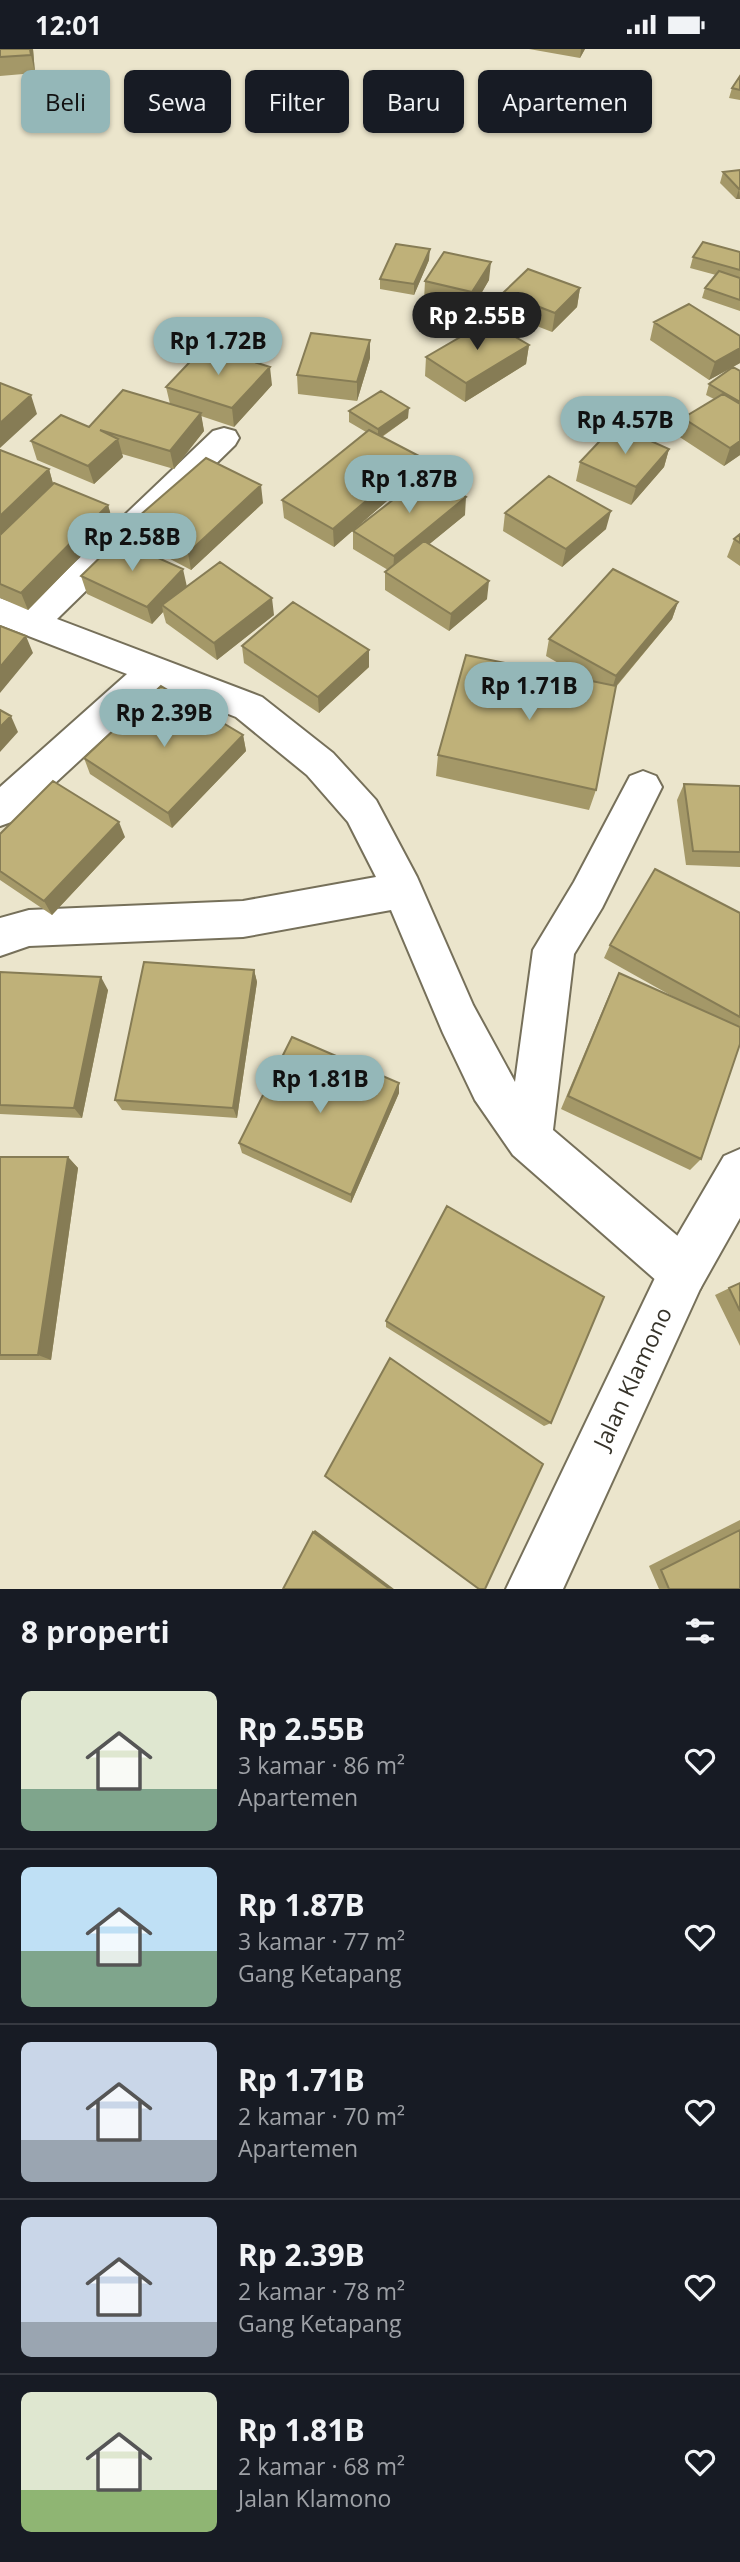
<!DOCTYPE html>
<html lang="id">
<head>
<meta charset="utf-8">
<style>
  body { margin:0; font-family:"Open Sans",sans-serif; background:#242831; color:#f1f3f6; height:100vh; display:flex; flex-direction:column; font-size:26px; white-space:nowrap }
  * { box-sizing:border-box; margin:0 }
  p { font-size:23px; color:#9ea1a6 }
  .icon { flex:none; width:38px; height:38px; fill:none; stroke:currentColor; stroke-width:2; stroke-linecap:round; stroke-linejoin:round }
  .map { position:relative; height:1540px; overflow:hidden }
  .panel { display:flex; flex-direction:column; background:#171b24; flex:1 }
  .panel>* { flex:none }
  .banner { position:absolute; left:21px; top:21px; width:698px; height:63px; display:flex; gap:14px }
  .price { position:absolute; translate:-50% -60px; padding:0 16px; border-radius:24px; background:#94b7b8; color:#111; font-size:23px; line-height:46px; filter:drop-shadow(0 2px 4px #0008) }
  .price::after { content:''; position:absolute; left:50%; top:42px; width:21px; height:16px; margin-left:-10px; background:inherit; clip-path:polygon(0 0,100% 0,50% 100%) }
  .price.current { background:#222; color:#fff }
  ul { padding:0; list-style:none }
  li { display:flex; align-items:center; gap:21px; height:175px; padding:0 21px }
  li+li { border-top:2px solid #363941 }
  li span { display:grid; place-items:center; flex:none; width:196px; height:140px; border-radius:10px; color:#555 }
  li>.icon { margin-inline-start:auto }
  span .icon { width:84px; height:84px; fill:#fffc; stroke-width:1 }
  li b { font-size:30px }
  h2 { display:flex; justify-content:space-between; align-items:center; height:84px; padding:0 21px; font-size:30px }
  .tag { padding:0 24px; border-radius:10px; background:#171b24; box-shadow:0 2px 5px #0004; font-size:24px; line-height:63px }
  .tag.current { background:#94b7b8; color:#111 }
  .status { display:flex; justify-content:space-between; align-items:center; height:49px; padding:0 35px; background:#171b24; direction:ltr }
  .status svg { height:19px; fill:currentColor }
  .map>svg:first-child { display:block }
  .lines { fill:none; stroke-linecap:round; stroke-linejoin:round }
  .minor-casing { stroke:#76705a; stroke-width:4 }
  .secondary-casing { stroke:#76705a; stroke-width:4 }
  .minor { fill:#fff; fill-rule:evenodd }
  .secondary { fill:#fff; fill-rule:evenodd }
  .wall { fill:#a49868 }
  .shaded-wall { fill:#867c55 }
  .building { fill:#bfb179; stroke:#867c55; stroke-width:2 }
  .labels { text-anchor:middle; stroke-width:5; stroke-linejoin:round; paint-order:stroke }
  .near-street-label { font-size:23px; fill:#36332a; stroke:#fff }
</style>
</head>
<body>
<div class="status"><b>12:01</b><svg viewBox="0 0 49 12"><path d="M0 12V9h3v3zM5 12V6h3v6zM10 12V3h3v9zM15 12V0h3v12zM26 1h20v11H26zM47 4h2v5h-2z"/></svg></div>
<div class="map">
<svg width="740" height="1540" viewBox="0 0 740 1540">
  <rect width="100%" height="100%" fill="#ebe5cc"/>
  <g class="lines">
    <!-- minor casing -->
    <g class="minor-casing">
      <path id="minor" d="M 224,379 L 235,382 L 239,389 L 235,396 L 57,570 L 262,648 L 333,704 L 376,751 L 417,828 L 473,956 L 515,1033 L 533,901 L 574,833 L 630,727 L 643,722 L 656,727 L 662,738 L 602,859 L 574,905 L 553,1081 L 700,1206 L 707,1223 L 700,1240 L 683,1247 L 666,1240 L 513,1106 L 475,1051 L 443,984 L 391,861 L 243,888 L 29,897 L 0,907 L 0,869 L 29,861 L 243,852 L 376,828 L 348,773 L 307,726 L 236,668 L 159,638 L 14,772 L 0,777 L 0,738 L 127,625 L 0,576 L 0,549 L 27,559 L 213,382 Z"/>
    </g>
    <!-- secondary casing -->
    <g class="secondary-casing">
      <path id="secondary" d="M 740,1100 L 740,1169 L 700,1240 L 563,1540 L 506,1540 L 666,1206 L 724,1107 Z"/>
    </g>
    <!-- minor -->
    <use href="#minor" class="minor"/>
    <!-- secondary -->
    <use href="#secondary" class="secondary"/>
  </g>
  <!-- wall -->
  <path class="wall" d="M 0,0 L 33,0 L 35,24 L 0,27 Z
    M 529,0 L 585,0 L 580,9 Z
    M 740,27 L 740,51 L 729,49 L 732,39 Z
    M 740,121 L 740,150 L 736,150 L 720,134 L 723,123 Z
    M 740,203 L 740,262 L 702,249 L 705,239 L 716,226 L 690,219 L 693,208 Z
    M 429,211 L 414,246 L 380,240 L 380,230 Z
    M 489,231 L 471,262 L 424,251 L 425,232 Z
    M 580,239 L 577,258 L 552,283 L 501,263 L 503,244 Z
    M 654,273 L 740,287 L 740,314 L 709,331 L 650,291 Z
    M 529,296 L 526,315 L 465,353 L 425,327 L 426,308 Z
    M 370,309 L 357,352 L 298,345 L 297,326 Z
    M 740,322 L 740,406 L 724,417 L 678,387 L 683,369 L 714,350 L 706,346 L 709,335 Z
    M 272,336 L 234,378 L 201,367 L 204,382 L 174,420 L 122,405 L 123,408 L 94,435 L 37,411 L 31,392 L 89,378 L 170,355 L 166,338 Z
    M 349,362 L 408,369 L 382,388 L 418,425 L 334,498 L 284,469 L 282,451 L 366,383 L 349,373 Z
    M 669,400 L 664,418 L 631,456 L 576,432 L 580,413 Z
    M 0,401 L 49,420 L 53,435 L 108,456 L 113,474 L 28,561 L 0,549 Z
    M 263,454 L 191,521 L 136,492 L 131,474 Z
    M 505,464 L 606,480 L 562,518 L 503,482 Z
    M 465,466 L 429,495 L 487,550 L 449,582 L 385,541 L 385,523 L 388,521 L 353,500 L 353,482 Z
    M 740,485 L 740,517 L 727,508 L 734,490 Z
    M 81,527 L 187,538 L 274,566 L 217,611 L 166,574 L 163,563 L 152,575 L 87,545 Z
    M 678,553 L 672,570 L 616,638 L 596,741 L 589,761 L 436,727 L 438,706 L 590,632 L 546,607 L 549,590 Z
    M 242,597 L 369,618 L 319,664 L 244,614 Z
    M 243,686 L 246,702 L 172,779 L 90,725 L 84,709 Z
    M 684,735 L 740,737 L 740,818 L 686,816 L 677,751 Z
    M 0,785 L 125,788 L 52,866 L 0,831 Z
    M 740,864 L 740,995 L 701,1110 L 690,1121 L 561,1060 L 611,941 L 619,924 L 679,951 L 604,909 L 610,896 Z
    M 254,921 L 257,933 L 237,1069 L 122,1061 L 115,1051 Z
    M 0,923 L 108,941 L 82,1069 L 0,1065 Z
    M 399,1034 L 399,1044 L 351,1154 L 242,1104 L 239,1094 Z
    M 0,1108 L 68,1108 L 78,1119 L 51,1311 L 0,1311 Z
    M 740,1234 L 740,1297 L 715,1246 Z
    M 386,1272 L 551,1374 L 544,1377 L 386,1278 Z
    M 740,1471 L 740,1540 L 659,1540 L 649,1517 Z"/>
  <!-- shaded-wall -->
  <path class="shaded-wall" d="M 30,0 L 33,0 L 35,24 L 31,6 Z
    M 581,0 L 585,0 L 580,9 Z
    M 739,140 L 740,150 L 736,150 Z
    M 430,200 L 429,211 L 414,246 L 414,235 Z
    M 491,213 L 489,231 L 471,262 L 472,243 Z
    M 580,239 L 577,258 L 552,283 L 555,264 Z
    M 370,291 L 370,309 L 357,352 L 357,333 Z
    M 529,296 L 526,315 L 465,353 L 466,334 Z
    M 740,299 L 740,314 L 709,331 L 715,313 Z
    M 270,318 L 272,336 L 234,378 L 232,359 Z
    M 31,346 L 37,365 L 0,399 L 0,374 Z
    M 409,359 L 408,369 L 378,390 L 378,380 Z
    M 201,364 L 204,382 L 174,420 L 170,402 Z
    M 118,390 L 123,408 L 94,435 L 88,417 Z
    M 740,392 L 740,406 L 724,417 L 730,399 Z
    M 669,400 L 664,418 L 631,456 L 636,438 Z
    M 419,407 L 418,425 L 334,498 L 333,480 Z
    M 49,420 L 54,438 L 0,491 L 0,467 Z
    M 261,436 L 263,454 L 191,521 L 188,504 Z
    M 466,448 L 465,466 L 393,525 L 394,507 Z
    M 108,456 L 113,474 L 28,561 L 21,544 Z
    M 611,462 L 606,480 L 562,518 L 566,500 Z
    M 183,520 L 187,538 L 162,556 L 163,563 L 152,575 L 147,558 Z
    M 489,532 L 487,550 L 449,582 L 451,565 Z
    M 272,549 L 274,566 L 217,611 L 214,594 Z
    M 678,553 L 672,570 L 611,643 L 616,627 Z
    M 26,587 L 33,604 L 0,644 L 0,618 Z
    M 369,601 L 369,618 L 319,664 L 318,648 Z
    M 11,667 L 18,683 L 0,703 L 0,678 Z
    M 243,686 L 246,702 L 172,779 L 168,764 Z
    M 119,773 L 125,788 L 52,866 L 44,852 Z
    M 254,921 L 257,933 L 237,1069 L 233,1059 Z
    M 101,928 L 108,941 L 82,1069 L 74,1059 Z
    M 399,1034 L 399,1044 L 351,1154 L 351,1146 Z
    M 68,1108 L 78,1119 L 51,1311 L 38,1306 Z
    M 315,1481 L 394,1540 L 390,1540 L 313,1483 Z"/>
  <!-- building -->
  <path class="building" d="M 0,0 L 30,0 L 31,6 L 0,8 Z
    M 740,27 L 740,41 L 732,39 Z
    M 740,121 L 740,140 L 739,140 L 723,123 Z
    M 703,193 L 740,203 L 740,221 L 693,208 Z
    M 396,195 L 430,200 L 414,235 L 380,230 Z
    M 444,203 L 491,213 L 472,243 L 425,232 Z
    M 528,220 L 580,239 L 555,264 L 503,244 Z
    M 719,222 L 740,229 L 740,251 L 705,239 Z
    M 689,255 L 740,287 L 740,299 L 715,313 L 654,273 Z
    M 488,272 L 529,296 L 466,334 L 426,308 Z
    M 311,284 L 370,291 L 357,333 L 297,326 Z
    M 205,297 L 270,318 L 232,359 L 166,338 Z
    M 733,318 L 740,322 L 740,353 L 709,335 Z
    M 0,334 L 31,346 L 0,374 Z
    M 123,341 L 201,364 L 170,402 L 100,381 L 118,390 L 88,417 L 31,392 L 61,366 L 89,378 Z
    M 381,342 L 409,359 L 378,380 L 349,362 Z
    M 723,345 L 740,355 L 740,392 L 730,399 L 683,369 Z
    M 615,376 L 669,400 L 636,438 L 580,413 Z
    M 369,381 L 419,407 L 333,480 L 282,451 Z
    M 0,401 L 49,420 L 0,467 Z
    M 206,409 L 261,436 L 188,504 L 131,474 Z
    M 426,425 L 466,448 L 394,507 L 353,482 Z
    M 549,427 L 611,462 L 566,500 L 505,464 Z
    M 54,434 L 108,456 L 21,544 L 0,535 L 0,486 Z
    M 740,485 L 740,494 L 734,490 Z
    M 118,491 L 183,520 L 147,558 L 81,527 Z
    M 424,492 L 489,532 L 451,565 L 385,523 Z
    M 220,513 L 272,549 L 214,594 L 162,556 Z
    M 613,520 L 678,553 L 616,627 L 549,590 Z
    M 293,553 L 369,601 L 318,648 L 242,597 Z
    M 0,577 L 26,587 L 0,618 Z
    M 466,606 L 616,637 L 596,741 L 438,706 Z
    M 161,637 L 243,686 L 168,764 L 84,709 Z
    M 0,661 L 11,667 L 0,678 Z
    M 53,732 L 119,773 L 44,852 L 0,822 L 0,785 Z
    M 684,735 L 740,737 L 740,803 L 693,802 Z
    M 655,820 L 740,864 L 740,968 L 610,896 Z
    M 144,913 L 254,921 L 233,1059 L 115,1051 Z
    M 0,923 L 101,928 L 74,1059 L 0,1056 Z
    M 619,924 L 740,978 L 740,995 L 701,1110 L 568,1047 Z
    M 292,988 L 399,1034 L 351,1146 L 239,1094 Z
    M 0,1108 L 68,1108 L 38,1306 L 0,1306 Z
    M 447,1157 L 604,1248 L 551,1374 L 386,1272 Z
    M 740,1234 L 740,1262 L 729,1239 Z
    M 390,1309 L 543,1415 L 485,1540 L 479,1540 L 325,1427 Z
    M 740,1481 L 740,1540 L 669,1540 L 661,1521 Z
    M 313,1483 L 390,1540 L 283,1540 Z"/>
  <g class="labels">
    <!-- near-street labels -->
    <g class="near-street-label">
      <text transform="translate(633 1329) rotate(-65)" y="8">Jalan Klamono</text>
    </g>
  </g>
</svg>
<b class="price current" style="left:477px;top:303px">Rp 2.55B</b>
<b class="price" style="left:218px;top:328px">Rp 1.72B</b>
<b class="price" style="left:625px;top:407px">Rp 4.57B</b>
<b class="price" style="left:409px;top:466px">Rp 1.87B</b>
<b class="price" style="left:132px;top:524px">Rp 2.58B</b>
<b class="price" style="left:529px;top:673px">Rp 1.71B</b>
<b class="price" style="left:164px;top:700px">Rp 2.39B</b>
<b class="price" style="left:320px;top:1066px">Rp 1.81B</b>
<div class="banner">
<a class="tag current">Beli</a>
<a class="tag">Sewa</a>
<a class="tag">Filter</a>
<a class="tag">Baru</a>
<a class="tag">Apartemen</a>
</div>
</div>
<section class="panel">
<h2>8 properti<svg class="icon" aria-label="filters" viewBox="0 0 24 24"><path d="M4 7h16M4 17h16"/><circle cx="9" cy="7" r="2"/><circle cx="15" cy="17" r="2"/></svg></h2>
<ul>
<li><span style="background:linear-gradient(#dfe7d0 70%,#7fa58c 0)"><svg class="icon" aria-label="home" viewBox="0 0 24 24"><path d="M3 11l9-7 9 7M6 9v11h12V9"/></svg></span><div><b>Rp 2.55B</b><p>3 kamar · 86 m²</p><p>Apartemen</p></div><svg class="icon" aria-label="heart" viewBox="0 0 24 24"><path d="M12 20l-8-8c-3-5 5-10 8-4 3-6 11-1 8 4z"/></svg></li>
<li><span style="background:linear-gradient(#bfe0f5 60%,#7fa58c 0)"><svg class="icon" aria-label="home" viewBox="0 0 24 24"><path d="M3 11l9-7 9 7M6 9v11h12V9"/></svg></span><div><b>Rp 1.87B</b><p>3 kamar · 77 m²</p><p>Gang Ketapang</p></div><svg class="icon" aria-label="heart" viewBox="0 0 24 24"><path d="M12 20l-8-8c-3-5 5-10 8-4 3-6 11-1 8 4z"/></svg></li>
<li><span style="background:linear-gradient(#c9d6e8 70%,#9aa5b1 0)"><svg class="icon" aria-label="home" viewBox="0 0 24 24"><path d="M3 11l9-7 9 7M6 9v11h12V9"/></svg></span><div><b>Rp 1.71B</b><p>2 kamar · 70 m²</p><p>Apartemen</p></div><svg class="icon" aria-label="heart" viewBox="0 0 24 24"><path d="M12 20l-8-8c-3-5 5-10 8-4 3-6 11-1 8 4z"/></svg></li>
<li><span style="background:linear-gradient(#c9d6e8 75%,#9aa5b1 0)"><svg class="icon" aria-label="home" viewBox="0 0 24 24"><path d="M3 11l9-7 9 7M6 9v11h12V9"/></svg></span><div><b>Rp 2.39B</b><p>2 kamar · 78 m²</p><p>Gang Ketapang</p></div><svg class="icon" aria-label="heart" viewBox="0 0 24 24"><path d="M12 20l-8-8c-3-5 5-10 8-4 3-6 11-1 8 4z"/></svg></li>
<li><span style="background:linear-gradient(#dfe7d0 70%,#8fb573 0)"><svg class="icon" aria-label="home" viewBox="0 0 24 24"><path d="M3 11l9-7 9 7M6 9v11h12V9"/></svg></span><div><b>Rp 1.81B</b><p>2 kamar · 68 m²</p><p>Jalan Klamono</p></div><svg class="icon" aria-label="heart" viewBox="0 0 24 24"><path d="M12 20l-8-8c-3-5 5-10 8-4 3-6 11-1 8 4z"/></svg></li>
</ul>
</section>
</body>
</html>
